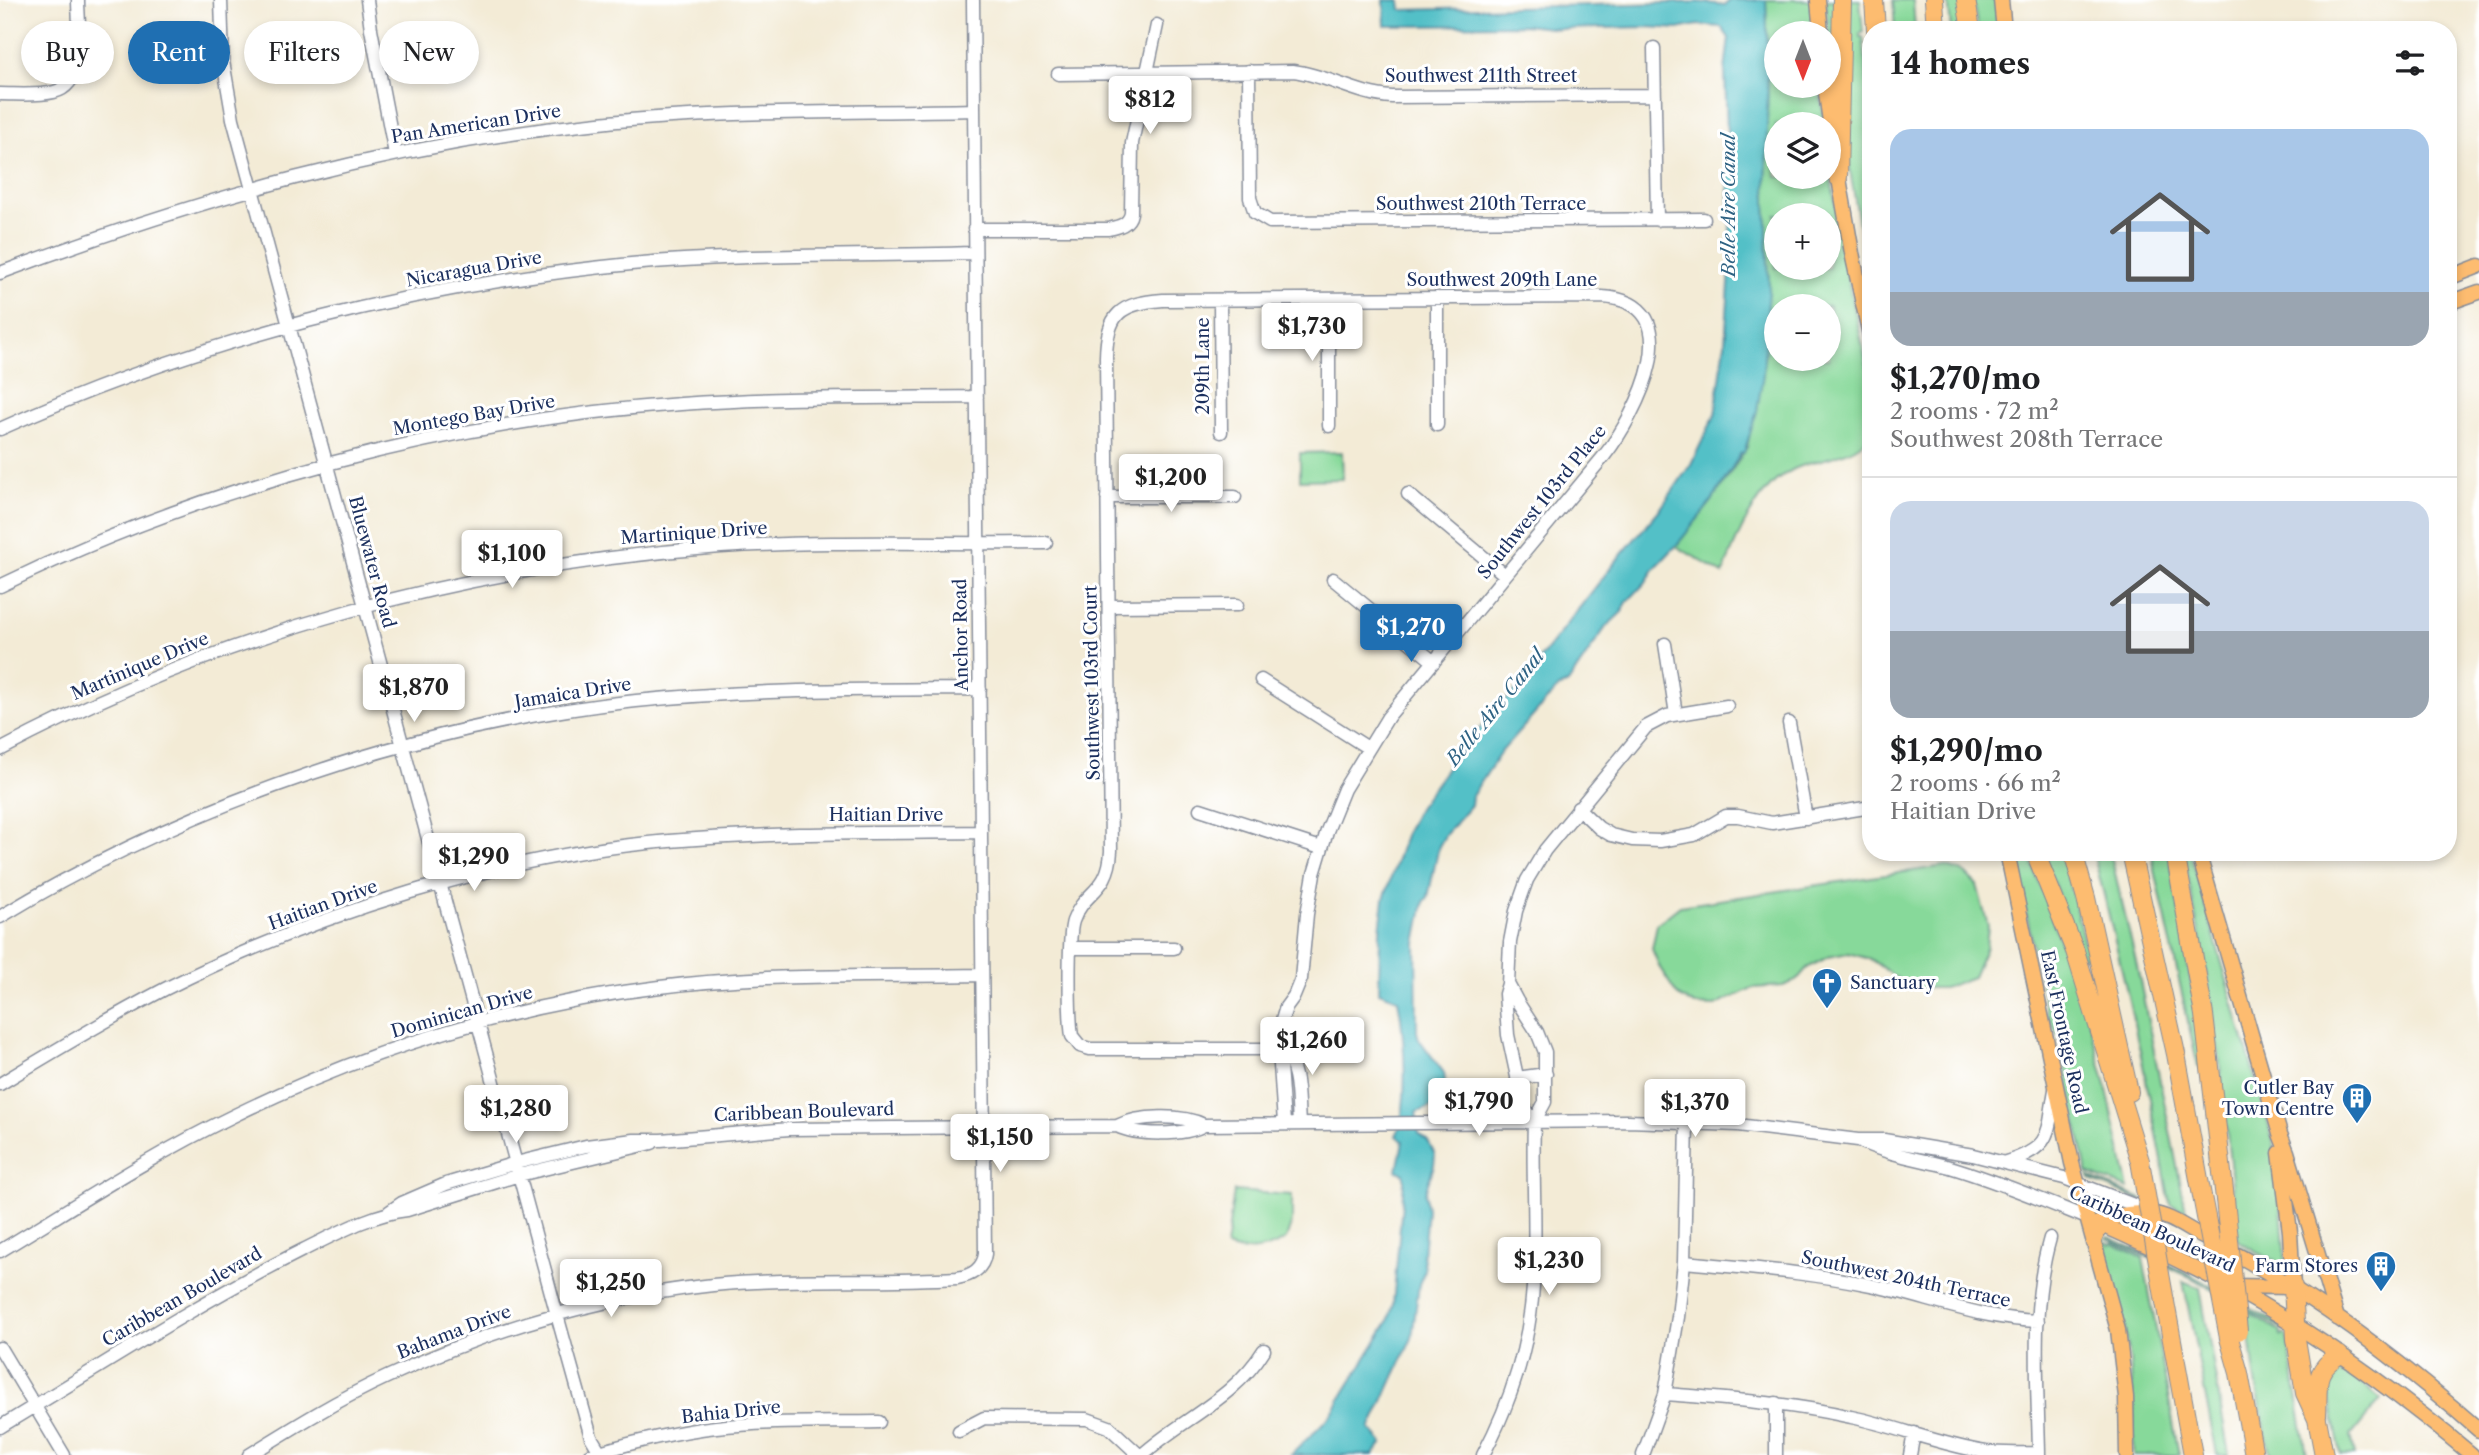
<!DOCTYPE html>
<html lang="en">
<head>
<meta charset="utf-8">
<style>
  body { margin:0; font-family:"Libre Caslon Text",serif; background:#f2f2f2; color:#202124; height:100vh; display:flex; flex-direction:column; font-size:26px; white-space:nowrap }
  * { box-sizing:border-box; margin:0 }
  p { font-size:23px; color:#757577 }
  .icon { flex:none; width:38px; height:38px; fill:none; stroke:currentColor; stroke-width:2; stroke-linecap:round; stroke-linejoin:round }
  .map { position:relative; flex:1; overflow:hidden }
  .drawer { position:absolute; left:1862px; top:21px; width:595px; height:840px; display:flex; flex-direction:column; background:#fff; border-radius:28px; box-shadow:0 4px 10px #0003 }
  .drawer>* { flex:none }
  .banner { position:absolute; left:21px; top:21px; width:665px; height:63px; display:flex; gap:14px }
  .needle { width:46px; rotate:180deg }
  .tools { position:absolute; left:1764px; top:21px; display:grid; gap:14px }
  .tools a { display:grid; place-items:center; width:77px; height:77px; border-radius:50%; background:#fff; box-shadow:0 4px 10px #0003; font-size:35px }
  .price { position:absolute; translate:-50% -60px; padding:0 16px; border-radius:7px; background:#fff; color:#222; font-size:23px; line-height:46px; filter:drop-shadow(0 2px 4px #0008) }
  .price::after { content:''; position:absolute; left:50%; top:42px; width:21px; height:16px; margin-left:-10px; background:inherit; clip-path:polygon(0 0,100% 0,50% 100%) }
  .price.active { background:#1f6fb2; color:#fff }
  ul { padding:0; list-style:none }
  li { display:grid; align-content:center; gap:14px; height:371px; padding:0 28px }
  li+li { border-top:2px solid #e0e0e0 }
  li span { display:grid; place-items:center; height:217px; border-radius:21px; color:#555 }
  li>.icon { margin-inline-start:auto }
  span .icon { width:126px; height:126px; fill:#fffc; stroke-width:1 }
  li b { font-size:30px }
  h2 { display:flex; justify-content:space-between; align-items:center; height:84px; padding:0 28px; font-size:30px }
  .tag { padding:0 24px; border-radius:32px; background:#fff; box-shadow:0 4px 10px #0003; font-size:24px; line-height:63px }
  .tag.active { background:#1f6fb2; color:#fff }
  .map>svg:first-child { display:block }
  .green { fill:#87d99a; stroke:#51847c; stroke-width:2; fill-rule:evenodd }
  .water { fill:#52c0c7; stroke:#367892; stroke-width:2 }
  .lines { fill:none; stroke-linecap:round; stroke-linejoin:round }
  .minor-casing { stroke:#878d9a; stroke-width:15 }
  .major-casing { stroke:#878d9a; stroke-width:17 }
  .highway-casing { stroke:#878d9a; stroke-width:20 }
  .minor { stroke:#fff; stroke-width:12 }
  .major { stroke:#fdbc6f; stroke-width:14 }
  .highway { stroke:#fdbc6f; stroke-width:18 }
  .highway-bridge-casing { stroke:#878d9a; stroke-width:20; stroke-linecap:butt }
  .highway-bridge { stroke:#fdbc6f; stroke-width:18 }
  .labels { text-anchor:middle; stroke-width:6; stroke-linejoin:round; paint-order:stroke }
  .street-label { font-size:18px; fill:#1b2f5e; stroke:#fff }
  .poi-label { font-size:18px; fill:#1b2f5e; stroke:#fff; text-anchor:end }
  .water-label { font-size:19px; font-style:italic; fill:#2e6283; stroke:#fff }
</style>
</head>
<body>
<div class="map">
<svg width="2479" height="1455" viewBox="0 0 2479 1455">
  <rect width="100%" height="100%" fill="#fff"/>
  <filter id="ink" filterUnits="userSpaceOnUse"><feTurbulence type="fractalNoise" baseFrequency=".0143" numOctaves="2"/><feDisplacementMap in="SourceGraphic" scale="14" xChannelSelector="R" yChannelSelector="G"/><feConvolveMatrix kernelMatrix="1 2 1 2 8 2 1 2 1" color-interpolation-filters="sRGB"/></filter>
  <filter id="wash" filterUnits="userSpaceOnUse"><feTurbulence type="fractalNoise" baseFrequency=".00686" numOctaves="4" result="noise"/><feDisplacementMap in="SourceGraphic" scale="28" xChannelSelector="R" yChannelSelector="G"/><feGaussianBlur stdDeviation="1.57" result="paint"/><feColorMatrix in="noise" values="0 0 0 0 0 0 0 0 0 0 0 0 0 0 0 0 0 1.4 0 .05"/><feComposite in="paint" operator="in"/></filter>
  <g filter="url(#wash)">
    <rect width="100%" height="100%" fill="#f3ebd6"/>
    <!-- green -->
    <path class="green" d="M 1766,0 L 1813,0 L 1815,33 L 1776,33 L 1776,86 L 1820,86 L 1824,124 L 1776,124 L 1776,177 L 1829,177 L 1829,164 L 1844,262 L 1871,383 L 1871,434 C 1853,458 1819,457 1794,469 C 1757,486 1736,538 1723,574 L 1676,546 L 1712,501 L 1747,447 L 1763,374 L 1769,288 L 1766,201 L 1768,62 ZM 1776,215 L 1829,215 L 1829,268 L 1776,268 ZM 1776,306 L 1829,306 L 1829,359 L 1776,359 Z
      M 1826,0 L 1836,0 L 1832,80 Z
      M 1847,0 L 1860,0 L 1863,33 L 1860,33 L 1860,37 L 1863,37 L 1871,112 L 1871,291 L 1850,171 L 1846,126 Z
      M 1893,0 L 1913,0 L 1915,30 L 1895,30 Z
      M 1948,0 L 1961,0 L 1966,30 L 1951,30 Z
      M 1973,0 L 1995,0 L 1998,30 L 1978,30 Z
      M 1342,452 L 1343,479 L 1300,480 L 1300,453 Z
      M 2014,852 L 2028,852 L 2089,1022 L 2105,1081 L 2129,1189 L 2087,1173 L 2059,1037 L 2047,1015 Z
      M 2042,852 L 2061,852 L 2088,957 L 2082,958 Z
      M 2093,852 L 2110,852 L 2137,966 L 2186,1211 L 2170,1204 C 2149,1086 2123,968 2093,852 Z
      M 2151,852 L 2169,852 L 2205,1067 L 2198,1067 Z
      M 2183,852 L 2190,852 L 2274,1144 L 2280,1190 L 2285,1262 L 2283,1266 L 2238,1241 L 2219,1056 L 2204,958 Z
      M 1944,866 L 1964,872 L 1977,885 L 1988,926 L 1986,947 L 1973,977 L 1944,988 L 1911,988 L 1870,959 L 1848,953 L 1828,957 L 1807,968 L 1796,981 L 1783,986 L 1752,988 L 1715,1006 L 1695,1005 L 1678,996 L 1660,968 L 1652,949 L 1657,924 L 1680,906 Z
      M 2089,1177 L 2188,1219 L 2282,1269 L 2279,1270 L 2181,1218 L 2091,1180 Z
      M 1234,1191 L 1292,1195 L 1292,1221 L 1286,1239 C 1267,1251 1247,1254 1226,1247 Z
      M 2109,1237 L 2191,1275 L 2286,1328 L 2284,1330 L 2190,1277 L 2106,1238 Z
      M 2103,1240 L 2106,1244 L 2108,1242 L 2110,1245 L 2112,1243 L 2143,1258 L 2179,1455 L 2133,1455 L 2134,1412 L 2130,1359 L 2121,1307 L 2104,1251 Z
      M 2183,1281 L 2200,1288 L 2229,1455 L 2217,1455 Z
      M 2247,1311 L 2281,1332 L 2280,1334 L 2282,1336 L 2285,1334 L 2287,1336 L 2307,1455 L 2270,1455 L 2255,1377 Z
      M 2333,1368 L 2343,1375 L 2346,1371 L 2381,1399 L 2351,1436 L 2355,1455 L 2341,1455 L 2327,1385 L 2327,1377 Z"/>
    <!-- water -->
    <path class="water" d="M 1384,0 L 1400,0 L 1401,10 L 1667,3 L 1700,2 L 1725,5 L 1730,0 L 1766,0 L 1768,62 L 1766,201 L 1769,288 L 1763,374 L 1757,411 L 1744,453 L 1741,453 L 1712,501 L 1676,546 L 1655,568 L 1645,583 L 1627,602 L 1622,612 L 1606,627 L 1568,683 L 1557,689 L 1501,752 L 1472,796 L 1471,805 L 1446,834 L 1439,846 L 1428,897 L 1424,902 L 1416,943 L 1417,1032 L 1419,1039 L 1444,1073 C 1448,1095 1437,1108 1416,1112 L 1419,1134 L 1428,1141 L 1435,1155 L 1434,1165 L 1425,1193 L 1427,1210 L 1423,1255 L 1425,1270 L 1419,1284 L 1412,1338 L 1370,1429 L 1383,1443 L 1373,1455 L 1291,1455 L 1330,1416 L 1388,1322 L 1393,1305 L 1404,1181 L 1404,1173 L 1397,1171 L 1403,1141 L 1396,1136 C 1410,1106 1404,1032 1398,999 L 1379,992 L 1380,930 L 1384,899 L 1406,832 L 1418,808 L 1461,749 L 1517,688 L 1612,566 L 1661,508 L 1691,464 L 1715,415 L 1725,344 L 1731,254 L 1725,70 L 1729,38 L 1721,27 L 1698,25 L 1678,29 L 1647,27 L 1559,29 L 1524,25 L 1385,26 Z"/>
  </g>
  <g filter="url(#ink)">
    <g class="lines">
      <!-- minor casing -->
      <g class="minor-casing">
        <path id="minor" d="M 221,0 L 223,61 L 233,119 L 557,1315 L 591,1437 L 600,1452
          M 367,0 L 371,29 L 395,154
          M 1654,48 L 1657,220
          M 1249,71 L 1250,198 L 1255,213 L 1270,222 L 1704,219
          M 1058,74 L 1293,71 C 1327,75 1357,95 1392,97 L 1655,95
          M 0,94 C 17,94 37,96 54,92 C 88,84 78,26 78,0
          M 974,229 L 1108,229 C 1118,227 1129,225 1131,213 L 1132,143 L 1157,25
          M 0,273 C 196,199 389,144 599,123 C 724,110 849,113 974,110
          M 1437,298 L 1437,425
          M 1329,299 L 1329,426
          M 1220,300 L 1221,432
          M 0,429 C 198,339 415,285 631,264 C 745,253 860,257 974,253
          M 1408,494 L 1505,575
          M 1107,497 L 1235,497
          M 1333,579 L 1434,662
          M 0,586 C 208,484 450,420 681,404 C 779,397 878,398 977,397
          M 1109,606 L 1237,605
          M 1665,644 L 1676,714
          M 1261,680 L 1368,748
          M 1789,723 L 1806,818
          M 0,750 C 224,631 469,565 721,547 C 829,540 938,544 1046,543
          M 1578,808 L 1599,828 L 1611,835 L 1632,840 L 1660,841 L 1694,835 L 1726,816 L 1738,816 L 1772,823 L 1871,807
          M 1200,809 L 1321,848
          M 0,917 C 189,803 417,724 636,701 C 751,689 865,690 980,689
          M 1071,948 L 1174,948
          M 1282,1049 L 1090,1049 L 1080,1046 L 1072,1036 C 1069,1017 1068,936 1073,921 C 1084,890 1109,893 1111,851 L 1106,357 C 1107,314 1120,303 1163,300 L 1602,297 C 1695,302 1636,416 1604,456 L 1388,717 L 1344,789 L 1327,831 L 1314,874 L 1307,914 L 1301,979 L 1294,996 L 1286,1007 L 1282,1020 L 1280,1065 L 1284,1123
          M 1282,1049 C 1300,1068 1297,1098 1299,1123
          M 1517,1078 L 1546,1074
          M 0,1084 C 54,1051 109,1018 165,989 C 314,914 503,855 669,841 C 773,832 877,833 981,832
          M 1534,1122 L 1521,1102 L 1519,1086 L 1508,1035 L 1505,994 L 1508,984 L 1510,942 L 1516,911 L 1527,880 L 1545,850 L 1646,727 L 1667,716 L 1727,706
          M 1117,1126 C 1137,1136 1185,1136 1204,1125
          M 1862,1142 C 1890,1155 1920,1159 1950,1167 C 1997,1181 2042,1200 2087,1218
          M 2006,1162 C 2054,1147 2047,1132 2055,1090
          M 389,1212 L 402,1203 L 446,1184 L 516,1163 L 586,1146 L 634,1140 L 661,1140 L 789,1129 L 1117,1126 C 1139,1115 1182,1114 1204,1125 L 1628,1121 L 1738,1125 L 1858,1140 L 1884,1140 L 1973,1155 L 2064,1178 L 2152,1212
          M 0,1251 C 76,1205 152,1155 233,1116 C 367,1050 512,1005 660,987 C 767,973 875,977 982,975
          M 1684,1262 C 1747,1268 1808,1272 1870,1285 C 1927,1297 1980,1319 2038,1321
          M 0,1348 L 64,1455
          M 1665,1394 C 1728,1399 1790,1403 1851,1417 C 1896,1426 1940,1445 1986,1452 C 2003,1454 2021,1453 2039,1453
          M 1776,1403 L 1776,1455
          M 0,1427 C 100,1367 199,1302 303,1250 C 336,1234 371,1214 407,1210 L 519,1175 L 652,1143
          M 959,1431 L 984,1418 L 1087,1419 L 1109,1427 L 1139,1455
          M 249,1455 C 294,1427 339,1399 387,1377 C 489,1329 601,1297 713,1285 C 794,1277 876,1283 957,1278 C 971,1276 983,1269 985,1254 L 973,0
          M 589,1455 C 630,1443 674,1432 716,1427 C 770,1421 825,1423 879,1422
          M 1142,1455 C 1183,1418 1234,1399 1264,1350
          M 1483,1455 C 1510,1404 1529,1346 1533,1287 C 1537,1232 1532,1177 1534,1122 L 1545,1102 L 1545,1052 L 1537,1032 L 1517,1001 L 1508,984
          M 1643,1455 L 1665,1394 L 1678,1317 L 1684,1262 L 1687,1122
          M 1910,1455 L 1914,1433
          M 2039,1455 C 2038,1383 2030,1308 2050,1238"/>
      </g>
      <!-- major casing -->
      <g class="major-casing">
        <path id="major" d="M 1818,0 L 1821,33
          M 2001,0 L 2004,30
          M 1825,86 L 1833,143
          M 1837,167 L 1852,253 L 1871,340
          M 2448,278 L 2479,266
          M 2448,303 L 2479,292
          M 2007,852 L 2072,1163 L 2118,1330 L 2126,1397 L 2127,1455
          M 2198,852 L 2280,1134 L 2287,1152 L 2337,1318
          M 2280,1153 L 2290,1232 L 2293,1287
          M 2098,1223 C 2141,1242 2185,1263 2227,1285 C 2314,1332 2397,1392 2472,1455
          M 2093,1243 C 2103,1215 2126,1211 2153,1214 C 2169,1215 2187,1229 2201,1236 C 2303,1286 2395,1356 2479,1430
          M 2232,1286 L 2291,1287"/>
      </g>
      <!-- highway casing -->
      <g class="highway-casing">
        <path id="highway" d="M 1874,0 L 1876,30
          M 1934,0 L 1936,30
          M 1966,0 L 1971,30
          M 1838,177 L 1842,0
          M 2035,852 L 2075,951 L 2140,1161
          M 2073,852 L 2086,898 L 2129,1092
          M 2131,852 L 2176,1054 L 2202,1196
          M 2175,852 L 2204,1015 L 2225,1199
          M 2293,1287 L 2296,1339 L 2305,1393 L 2317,1419 L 2324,1455
          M 2165,1302 L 2193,1455
          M 2229,1338 L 2239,1373 L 2254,1455
          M 2317,1415 C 2319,1386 2312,1371 2339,1355"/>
      </g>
      <!-- minor -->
      <use href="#minor" class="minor"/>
      <!-- major -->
      <use href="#major" class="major"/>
      <!-- highway -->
      <use href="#highway" class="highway"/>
      <!-- highway-bridge casing -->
      <g class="highway-bridge-casing">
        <path id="highway-bridge" d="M 2140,1161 L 2165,1302
          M 2202,1196 L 2229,1338
          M 2225,1199 L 2238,1331"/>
      </g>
      <!-- highway-bridge -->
      <use href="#highway-bridge" class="highway-bridge"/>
    </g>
  </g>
  <!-- icons -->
  <defs>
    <g id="church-pin" transform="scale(1.575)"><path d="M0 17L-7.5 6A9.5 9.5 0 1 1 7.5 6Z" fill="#1f6fb2" stroke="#fff"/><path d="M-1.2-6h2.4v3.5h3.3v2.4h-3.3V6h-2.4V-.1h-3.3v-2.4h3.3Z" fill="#fff"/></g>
    <g id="building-pin" transform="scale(1.575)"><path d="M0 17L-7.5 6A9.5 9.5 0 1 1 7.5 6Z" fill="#1f6fb2" stroke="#fff"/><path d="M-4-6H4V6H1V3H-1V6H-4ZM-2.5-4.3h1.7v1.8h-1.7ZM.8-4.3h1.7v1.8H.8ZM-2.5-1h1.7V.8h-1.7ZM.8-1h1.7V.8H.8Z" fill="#fff"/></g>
  </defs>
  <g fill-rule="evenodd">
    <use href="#church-pin" x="1827" y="983"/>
    <use href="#building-pin" x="2357" y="1098"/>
    <use href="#building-pin" x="2381" y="1266"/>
  </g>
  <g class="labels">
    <!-- street labels -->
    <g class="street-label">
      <text x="1481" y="82">Southwest 211th Street</text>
      <text transform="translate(476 124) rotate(-9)" y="6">Pan American Drive</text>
      <text x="1481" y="210">Southwest 210th Terrace</text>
      <text transform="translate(474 269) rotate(-10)" y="6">Nicaragua Drive</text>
      <text x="1502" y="286">Southwest 209th Lane</text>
      <text transform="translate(1203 366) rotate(-90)" y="6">209th Lane</text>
      <text transform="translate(474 415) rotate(-10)" y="6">Montego Bay Drive</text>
      <text transform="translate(1542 502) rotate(-51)" y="6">Southwest 103rd Place</text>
      <text transform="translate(694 533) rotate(-4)" y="6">Martinique Drive</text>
      <text transform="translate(372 562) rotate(75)" y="6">Bluewater Road</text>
      <text transform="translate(961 635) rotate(-91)" y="6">Anchor Road</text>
      <text transform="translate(140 666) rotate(-23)" y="6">Martinique Drive</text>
      <text transform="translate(1092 683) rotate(-91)" y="6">Southwest 103rd Court</text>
      <text transform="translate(573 693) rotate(-9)" y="6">Jamaica Drive</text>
      <text x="886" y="821">Haitian Drive</text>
      <text transform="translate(323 905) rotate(-20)" y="6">Haitian Drive</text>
      <text transform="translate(462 1012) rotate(-16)" y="6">Dominican Drive</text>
      <text transform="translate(2064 1032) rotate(78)" y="6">East Frontage Road</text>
      <text transform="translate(804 1112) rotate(-2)" y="6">Caribbean Boulevard</text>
      <text transform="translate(2152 1229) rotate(25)" y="6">Caribbean Boulevard</text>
      <text transform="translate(1906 1279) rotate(12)" y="6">Southwest 204th Terrace</text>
      <text transform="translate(182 1297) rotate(-30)" y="6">Caribbean Boulevard</text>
      <text transform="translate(454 1332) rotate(-21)" y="6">Bahama Drive</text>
      <text transform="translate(731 1412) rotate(-6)" y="6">Bahia Drive</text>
    </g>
    <!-- poi labels -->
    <g class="poi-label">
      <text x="1850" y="989" text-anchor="start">Sanctuary</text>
      <text x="2334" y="1094">Cutler Bay<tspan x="2334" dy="21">Town Centre</tspan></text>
      <text x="2358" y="1272">Farm Stores</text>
    </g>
    <!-- water labels -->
    <g class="water-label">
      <text transform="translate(1728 205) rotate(-90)" y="7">Belle Aire Canal</text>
      <text transform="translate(1495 707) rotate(-51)" y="7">Belle Aire Canal</text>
    </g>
  </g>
</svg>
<div class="tools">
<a><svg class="needle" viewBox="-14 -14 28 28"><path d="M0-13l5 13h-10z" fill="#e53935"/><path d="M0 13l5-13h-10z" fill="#757577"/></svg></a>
<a><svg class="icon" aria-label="layers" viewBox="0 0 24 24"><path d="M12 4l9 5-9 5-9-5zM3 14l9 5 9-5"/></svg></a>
<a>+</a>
<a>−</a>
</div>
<b class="price" style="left:1150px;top:136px">$812</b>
<b class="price" style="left:1312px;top:363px">$1,730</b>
<b class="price" style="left:1171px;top:514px">$1,200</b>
<b class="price" style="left:512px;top:590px">$1,100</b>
<b class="price active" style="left:1411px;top:664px">$1,270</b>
<b class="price" style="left:414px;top:724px">$1,870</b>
<b class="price" style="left:474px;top:893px">$1,290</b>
<b class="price" style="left:1312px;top:1077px">$1,260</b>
<b class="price" style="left:1479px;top:1138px">$1,790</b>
<b class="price" style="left:1695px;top:1139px">$1,370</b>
<b class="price" style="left:516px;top:1145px">$1,280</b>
<b class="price" style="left:1000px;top:1174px">$1,150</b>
<b class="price" style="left:1549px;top:1297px">$1,230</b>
<b class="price" style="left:611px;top:1319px">$1,250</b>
<div class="banner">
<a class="tag">Buy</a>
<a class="tag active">Rent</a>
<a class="tag">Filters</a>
<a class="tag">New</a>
</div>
<section class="drawer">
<h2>14 homes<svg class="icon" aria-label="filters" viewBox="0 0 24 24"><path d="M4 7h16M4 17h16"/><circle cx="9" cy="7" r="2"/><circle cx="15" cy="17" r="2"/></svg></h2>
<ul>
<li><span style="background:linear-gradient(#a9c7e8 75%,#9aa5b1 0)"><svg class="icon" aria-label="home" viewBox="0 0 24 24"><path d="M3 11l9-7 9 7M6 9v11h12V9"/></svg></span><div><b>$1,270/mo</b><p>2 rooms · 72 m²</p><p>Southwest 208th Terrace</p></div></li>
<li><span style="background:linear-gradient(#c9d6e8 60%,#9aa5b1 0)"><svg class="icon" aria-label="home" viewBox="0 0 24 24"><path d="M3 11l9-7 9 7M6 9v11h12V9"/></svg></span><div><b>$1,290/mo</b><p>2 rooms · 66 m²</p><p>Haitian Drive</p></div></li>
</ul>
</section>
</div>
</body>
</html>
